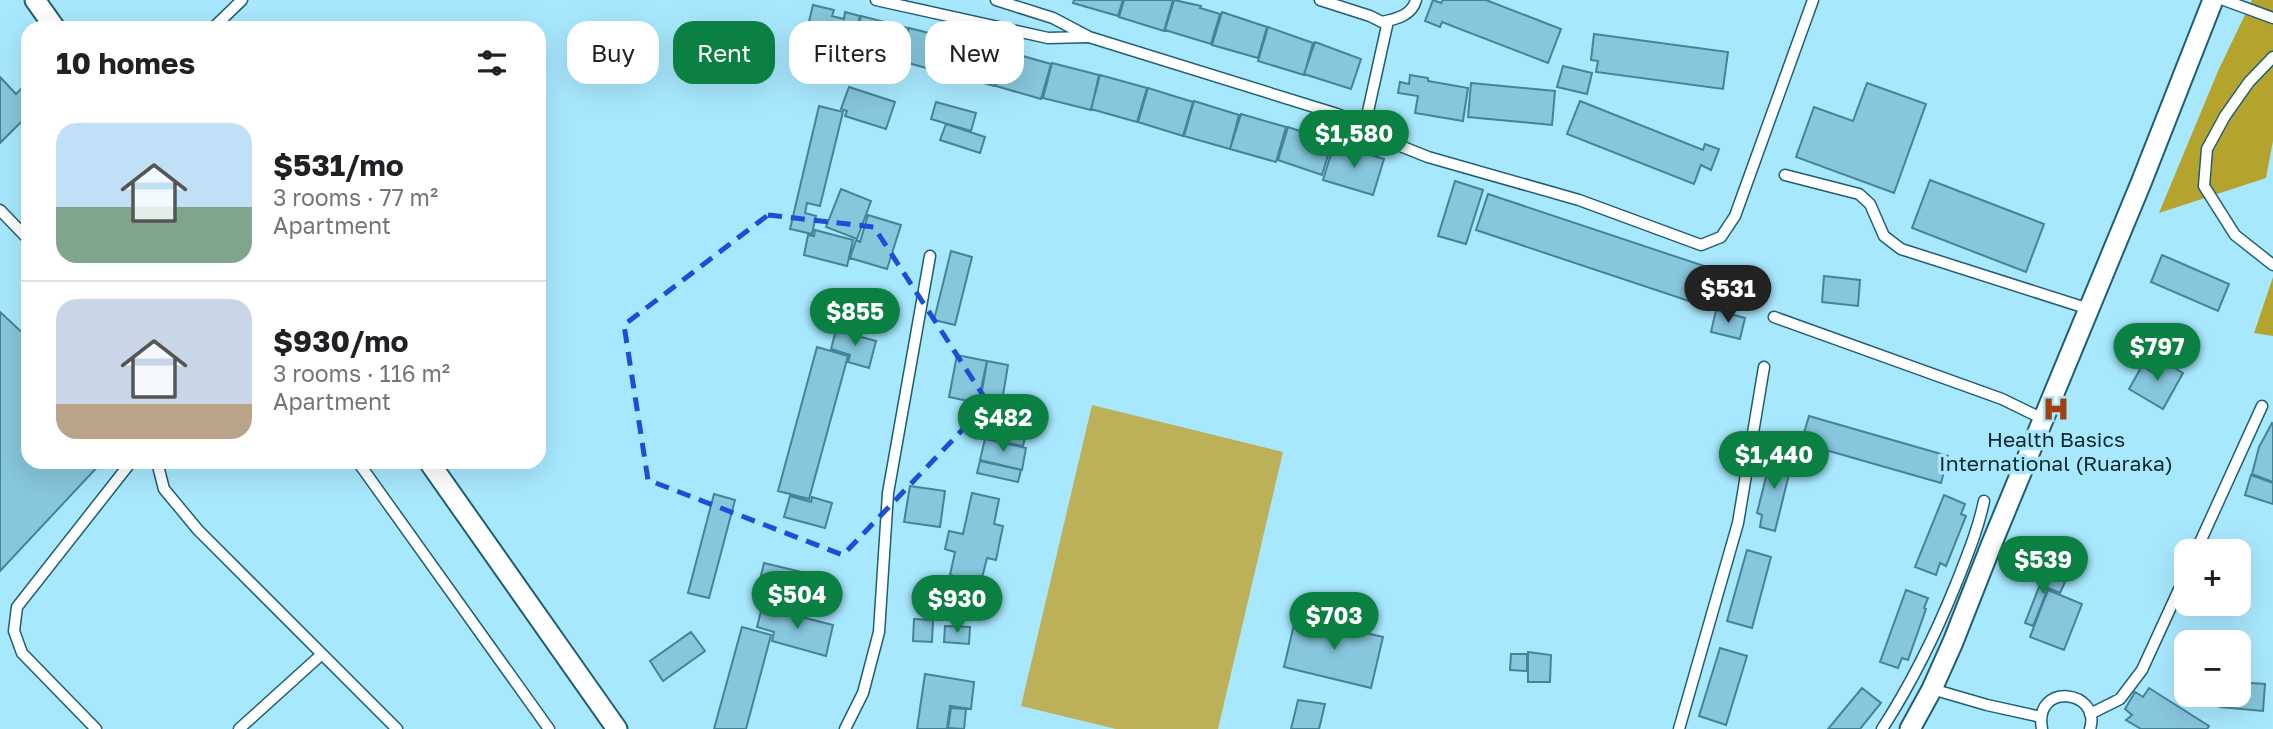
<!DOCTYPE html>
<html lang="en">
<head>
<meta charset="utf-8">
<style>
  body { margin:0; font-family:"Golos Text",sans-serif; background:#f6f6f6; color:#202124; height:100vh; display:flex; flex-direction:column; font-size:26px; white-space:nowrap }
  * { box-sizing:border-box; margin:0 }
  p { font-size:23px; color:#757577 }
  .icon { flex:none; width:38px; height:38px; fill:none; stroke:currentColor; stroke-width:2; stroke-linecap:round; stroke-linejoin:round }
  .map { position:relative; flex:1; overflow:hidden }
  .sheet { position:absolute; left:21px; top:21px; width:525px; height:448px; display:flex; flex-direction:column; background:#fff; border-radius:21px; box-shadow:0 7px 28px #0002 }
  .sheet>* { flex:none }
  .guide { position:absolute; left:567px; top:21px; width:665px; height:63px; display:flex; gap:14px }
  .tools { position:absolute; left:2174px; top:539px; display:grid; gap:14px }
  .tools a { display:grid; place-items:center; width:77px; height:77px; border-radius:14px; background:#fff; box-shadow:0 7px 28px #0002; font-size:35px }
  .price { position:absolute; translate:-50% -60px; padding:0 16px; border-radius:24px; background:#0b8043; color:#fff; font-size:23px; line-height:46px; filter:drop-shadow(0 2px 4px #0008) }
  .price::after { content:''; position:absolute; left:50%; top:42px; width:21px; height:16px; margin-left:-10px; background:inherit; clip-path:polygon(0 0,100% 0,50% 100%) }
  .price.active { background:#222; color:#fff }
  ul { padding:0; list-style:none }
  li { display:flex; align-items:center; gap:21px; height:175px; padding:0 35px }
  li+li { border-top:2px solid #e0e0e0 }
  li span { display:grid; place-items:center; flex:none; width:196px; height:140px; border-radius:21px; color:#555 }
  li>.icon { margin-inline-start:auto }
  span .icon { width:84px; height:84px; fill:#fffc; stroke-width:1 }
  li b { font-size:30px }
  h2 { display:flex; justify-content:space-between; align-items:center; height:84px; padding:0 35px; font-size:30px }
  .chip { padding:0 24px; border-radius:21px; background:#fff; box-shadow:0 7px 28px #0002; font-size:24px; line-height:63px }
  .chip.active { background:#0b8043; color:#fff }
  .map>svg:first-child { display:block }
  .green { fill:#bcb058 }
  .forest { fill:#b4a42d }
  .building { fill:#87c6dc; stroke:#458397; stroke-width:2 }
  .lines { fill:none; stroke-linecap:round; stroke-linejoin:round }
  .lane-casing { stroke:#1e5f72; stroke-width:13 }
  .street-casing { stroke:#1e5f72; stroke-width:23 }
  .lane { stroke:#fff; stroke-width:10 }
  .street { stroke:#fff; stroke-width:19 }
  .marked { fill:none; stroke:#1d4ed8; stroke-width:5; stroke-dasharray:14 9; stroke-linejoin:round }
  .labels { text-anchor:middle; stroke-width:7; stroke-linejoin:round; paint-order:stroke }
  .poi-label { font-size:21px; fill:#0d272f; stroke:#a8e8fe }
</style>
</head>
<body>
<div class="map">
<svg width="2273" height="729" viewBox="0 0 2273 729">
  <rect width="100%" height="100%" fill="#a8e8fe"/>
  <!-- green -->
  <path class="green" d="M 1092,405 L 1283,452 L 1218,729 L 1116,729 L 1021,706 Z"/>
  <!-- forest -->
  <path class="forest" d="M 2252,0 L 2273,0 L 2273,141 L 2266,178 L 2159,213 L 2218,71 Z
    M 2273,277 L 2273,336 L 2254,333 Z"/>
  <!-- building -->
  <path class="building" d="M 1074,0 L 1123,0 L 1118,16 L 1073,3 Z
    M 1124,0 L 1173,0 L 1164,31 L 1119,17 Z
    M 1174,0 L 1201,6 L 1200,8 L 1220,14 L 1211,44 L 1165,30 Z
    M 1433,0 L 1441,3 L 1443,0 L 1486,0 L 1561,29 L 1548,63 L 1442,22 L 1440,27 L 1425,21 Z
    M 813,5 L 834,10 L 832,16 L 844,19 L 845,12 L 860,16 L 851,50 L 805,38 Z
    M 1222,12 L 1267,27 L 1258,58 L 1212,45 Z
    M 861,16 L 908,28 L 900,62 L 853,49 Z
    M 1268,27 L 1313,43 L 1304,75 L 1258,61 Z
    M 909,28 L 957,40 L 948,74 L 901,61 Z
    M 1594,34 L 1728,52 L 1723,89 L 1596,72 L 1598,61 L 1591,60 Z
    M 958,39 L 1003,53 L 994,86 L 949,73 Z
    M 1315,42 L 1361,59 L 1351,89 L 1304,74 Z
    M 1005,51 L 1051,64 L 1041,99 L 996,86 Z
    M 1052,63 L 1099,75 L 1091,110 L 1043,98 Z
    M 1563,66 L 1592,73 L 1587,94 L 1557,87 Z
    M 1100,75 L 1147,88 L 1137,122 L 1091,109 Z
    M 1410,75 L 1428,78 L 1428,81 L 1468,88 L 1463,121 L 1415,113 L 1418,96 L 1398,93 L 1400,82 L 1409,84 Z
    M 0,77 L 16,94 L 23,87 L 28,91 L 28,115 L 0,143 Z
    M 1471,83 L 1555,91 L 1552,125 L 1468,117 Z
    M 1867,83 L 1926,104 L 1894,193 L 1796,157 L 1814,107 L 1853,121 Z
    M 849,87 L 895,102 L 886,129 L 845,116 L 847,111 L 841,109 Z
    M 1148,88 L 1193,102 L 1183,136 L 1138,122 Z
    M 1194,101 L 1239,115 L 1230,149 L 1184,136 Z
    M 1580,101 L 1703,150 L 1705,144 L 1719,149 L 1711,170 L 1701,165 L 1694,184 L 1567,134 Z
    M 936,102 L 976,113 L 971,131 L 931,119 Z
    M 819,106 L 843,112 L 820,206 L 807,203 L 805,213 L 816,216 L 812,234 L 790,229 Z
    M 1241,114 L 1286,127 L 1276,162 L 1230,149 Z
    M 946,124 L 985,137 L 980,153 L 940,140 Z
    M 1288,127 L 1332,142 L 1322,175 L 1278,160 Z
    M 1334,144 L 1384,159 L 1373,195 L 1323,180 Z
    M 1930,180 L 2044,224 L 2026,272 L 1912,228 Z
    M 1455,181 L 1483,190 L 1466,244 L 1438,236 Z
    M 841,189 L 871,201 L 857,239 L 826,227 Z
    M 1488,194 L 1716,270 L 1704,306 L 1476,230 Z
    M 868,215 L 901,225 L 887,269 L 850,258 L 856,240 L 860,242 Z
    M 815,230 L 853,240 L 847,266 L 804,255 L 808,235 L 814,236 Z
    M 951,251 L 972,257 L 955,325 L 934,320 Z
    M 2162,255 L 2229,284 L 2218,311 L 2151,282 Z
    M 1824,276 L 1860,280 L 1858,306 L 1822,302 Z
    M 1716,310 L 1745,318 L 1740,339 L 1711,332 Z
    M 0,312 L 28,338 L 28,462 L 102,462 L 0,571 Z
    M 836,330 L 876,341 L 869,368 L 848,362 L 850,355 L 831,349 Z
    M 817,347 L 848,356 L 809,499 L 778,491 Z
    M 957,355 L 987,361 L 978,403 L 949,397 Z
    M 2159,359 L 2183,373 L 2163,409 L 2129,389 L 2142,366 L 2152,372 Z
    M 987,361 L 1008,365 L 1001,407 L 980,403 Z
    M 1809,416 L 1948,456 L 1941,483 L 1801,443 Z
    M 990,420 L 1027,429 L 1023,446 L 986,438 Z
    M 2272,423 L 2273,424 L 2273,482 L 2252,474 L 2259,447 Z
    M 985,439 L 1026,448 L 1022,470 L 980,460 Z
    M 1772,453 L 1793,458 L 1775,531 L 1760,527 L 1762,515 L 1757,513 Z
    M 980,461 L 1021,470 L 1018,482 L 977,473 Z
    M 2251,475 L 2273,483 L 2273,504 L 2245,495 Z
    M 910,486 L 945,491 L 940,527 L 904,522 Z
    M 972,493 L 999,499 L 994,524 L 1003,526 L 996,560 L 987,558 L 981,582 L 950,575 L 955,552 L 945,549 L 949,531 L 963,534 Z
    M 714,494 L 735,500 L 709,598 L 688,593 Z
    M 1944,495 L 1965,504 L 1961,514 L 1966,516 L 1946,566 L 1940,563 L 1936,575 L 1915,567 Z
    M 790,496 L 811,502 L 812,497 L 832,503 L 825,528 L 784,517 Z
    M 1747,550 L 1771,557 L 1752,628 L 1727,621 Z
    M 764,563 L 810,574 L 802,608 L 786,604 L 787,599 L 757,592 Z
    M 2044,574 L 2065,582 L 2060,593 L 2048,588 L 2033,626 L 2025,623 Z
    M 1906,590 L 1928,598 L 1924,608 L 1926,609 L 1908,660 L 1902,658 L 1898,668 L 1880,662 Z
    M 2048,590 L 2082,604 L 2064,650 L 2030,637 Z
    M 762,607 L 833,625 L 826,656 L 772,641 L 774,632 L 757,627 Z
    M 1296,616 L 1383,637 L 1371,688 L 1284,667 Z
    M 914,619 L 933,620 L 932,642 L 913,641 Z
    M 945,626 L 970,627 L 969,644 L 944,642 Z
    M 742,627 L 771,635 L 746,729 L 714,729 Z
    M 691,632 L 705,651 L 663,681 L 650,661 Z
    M 1720,648 L 1747,656 L 1726,725 L 1699,716 Z
    M 1528,652 L 1551,655 L 1550,682 L 1528,682 Z
    M 1511,654 L 1527,654 L 1527,671 L 1510,670 Z
    M 925,674 L 974,682 L 971,709 L 950,706 L 947,729 L 917,729 Z
    M 2238,682 L 2265,684 L 2263,711 L 2220,707 L 2221,695 L 2238,695 Z
    M 1862,688 L 1881,703 L 1860,729 L 1828,729 Z
    M 2149,688 L 2209,726 L 2207,729 L 2141,729 L 2126,720 L 2132,715 L 2125,709 L 2135,692 L 2143,697 Z
    M 1298,700 L 1325,704 L 1319,729 L 1291,729 Z
    M 951,708 L 966,709 L 964,729 L 948,728 Z"/>
  <g class="lines">
    <!-- lane casing -->
    <g class="lane-casing">
      <path id="lane" d="M 876,0 L 1048,38 L 1088,37
        M 996,0 L 1053,18 L 1089,37 L 1337,114 L 1365,125 L 1393,143 L 1428,157 L 1579,200 L 1701,245 L 1721,237 L 1735,216 L 1813,0
        M 1320,0 L 1370,16 L 1382,22 C 1397,19 1412,15 1416,0
        M 2224,0 L 2273,18
        M 213,28 L 242,0
        M 2273,57 L 2249,82 L 2225,116 L 2207,149 L 2204,186 L 2235,235 L 2273,265
        M 1365,125 L 1388,21
        M 1785,175 L 1859,194 L 1870,204 L 1884,236 L 1901,249 L 2089,309
        M 0,210 L 28,239
        M 1774,317 L 2002,399 L 2043,419
        M 157,462 L 164,489 L 198,530 L 397,729
        M 358,462 L 549,729
        M 2196,551 L 2262,406
        M 1932,689 L 1987,705 L 2041,717
        M 2090,714 L 2120,699 L 2142,670 L 2186,574
        M 96,729 L 22,653 L 14,631 L 17,607 L 131,462
        M 239,729 L 322,654
        M 845,729 L 863,693 L 879,632 L 888,493 L 930,256
        M 1679,729 L 1738,523 L 1764,367
        M 1882,729 C 1913,681 1935,636 1956,584 C 1967,556 1978,530 1984,501
        M 2042,729 C 2033,681 2102,690 2090,729"/>
    </g>
    <!-- street casing -->
    <g class="street-casing">
      <path id="street" d="M 35,0 L 55,28
        M 429,462 L 617,729
        M 1910,729 L 1932,689 L 1953,642 L 1992,543 L 2141,183 L 2213,0"/>
    </g>
    <!-- lane -->
    <use href="#lane" class="lane"/>
    <!-- street -->
    <use href="#street" class="street"/>
  </g>
  <!-- marked area -->
  <path class="marked" d="M 768,215 L 874,227 L 988,403 L 843,555 L 648,480 L 624,325 Z"/>
  <!-- icons -->
  <defs>
    <g id="hospital-bare" transform="scale(2.1)"><path d="M-5-5h3v3.5h4V-5h3V5h-3V1.5h-4V5h-3Z" fill="#a43f10" stroke="#a8e8fe" stroke-width="2.5" paint-order="stroke"/></g>
  </defs>
  <g fill-rule="evenodd">
    <use href="#hospital-bare" x="2056" y="409"/>
  </g>
  <g class="labels">
    <!-- poi labels -->
    <g class="poi-label">
      <text x="2056" y="447">Health Basics<tspan x="2056" dy="24">International (Ruaraka)</tspan></text>
    </g>
  </g>
</svg>
<div class="tools">
<a>+</a>
<a>−</a>
</div>
<b class="price" style="left:1354px;top:170px">$1,580</b>
<b class="price active" style="left:1728px;top:325px">$531</b>
<b class="price" style="left:855px;top:348px">$855</b>
<b class="price" style="left:2157px;top:383px">$797</b>
<b class="price" style="left:1003px;top:454px">$482</b>
<b class="price" style="left:1774px;top:491px">$1,440</b>
<b class="price" style="left:2043px;top:596px">$539</b>
<b class="price" style="left:797px;top:631px">$504</b>
<b class="price" style="left:957px;top:635px">$930</b>
<b class="price" style="left:1334px;top:652px">$703</b>
<div class="guide">
<a class="chip">Buy</a>
<a class="chip active">Rent</a>
<a class="chip">Filters</a>
<a class="chip">New</a>
</div>
<section class="sheet">
<h2>10 homes<svg class="icon" aria-label="filters" viewBox="0 0 24 24"><path d="M4 7h16M4 17h16"/><circle cx="9" cy="7" r="2"/><circle cx="15" cy="17" r="2"/></svg></h2>
<ul>
<li><span style="background:linear-gradient(#bfe0f5 60%,#7fa58c 0)"><svg class="icon" aria-label="home" viewBox="0 0 24 24"><path d="M3 11l9-7 9 7M6 9v11h12V9"/></svg></span><div><b>$531/mo</b><p>3 rooms · 77 m²</p><p>Apartment</p></div></li>
<li><span style="background:linear-gradient(#c9d6e8 75%,#b9a48a 0)"><svg class="icon" aria-label="home" viewBox="0 0 24 24"><path d="M3 11l9-7 9 7M6 9v11h12V9"/></svg></span><div><b>$930/mo</b><p>3 rooms · 116 m²</p><p>Apartment</p></div></li>
</ul>
</section>
</div>
</body>
</html>
